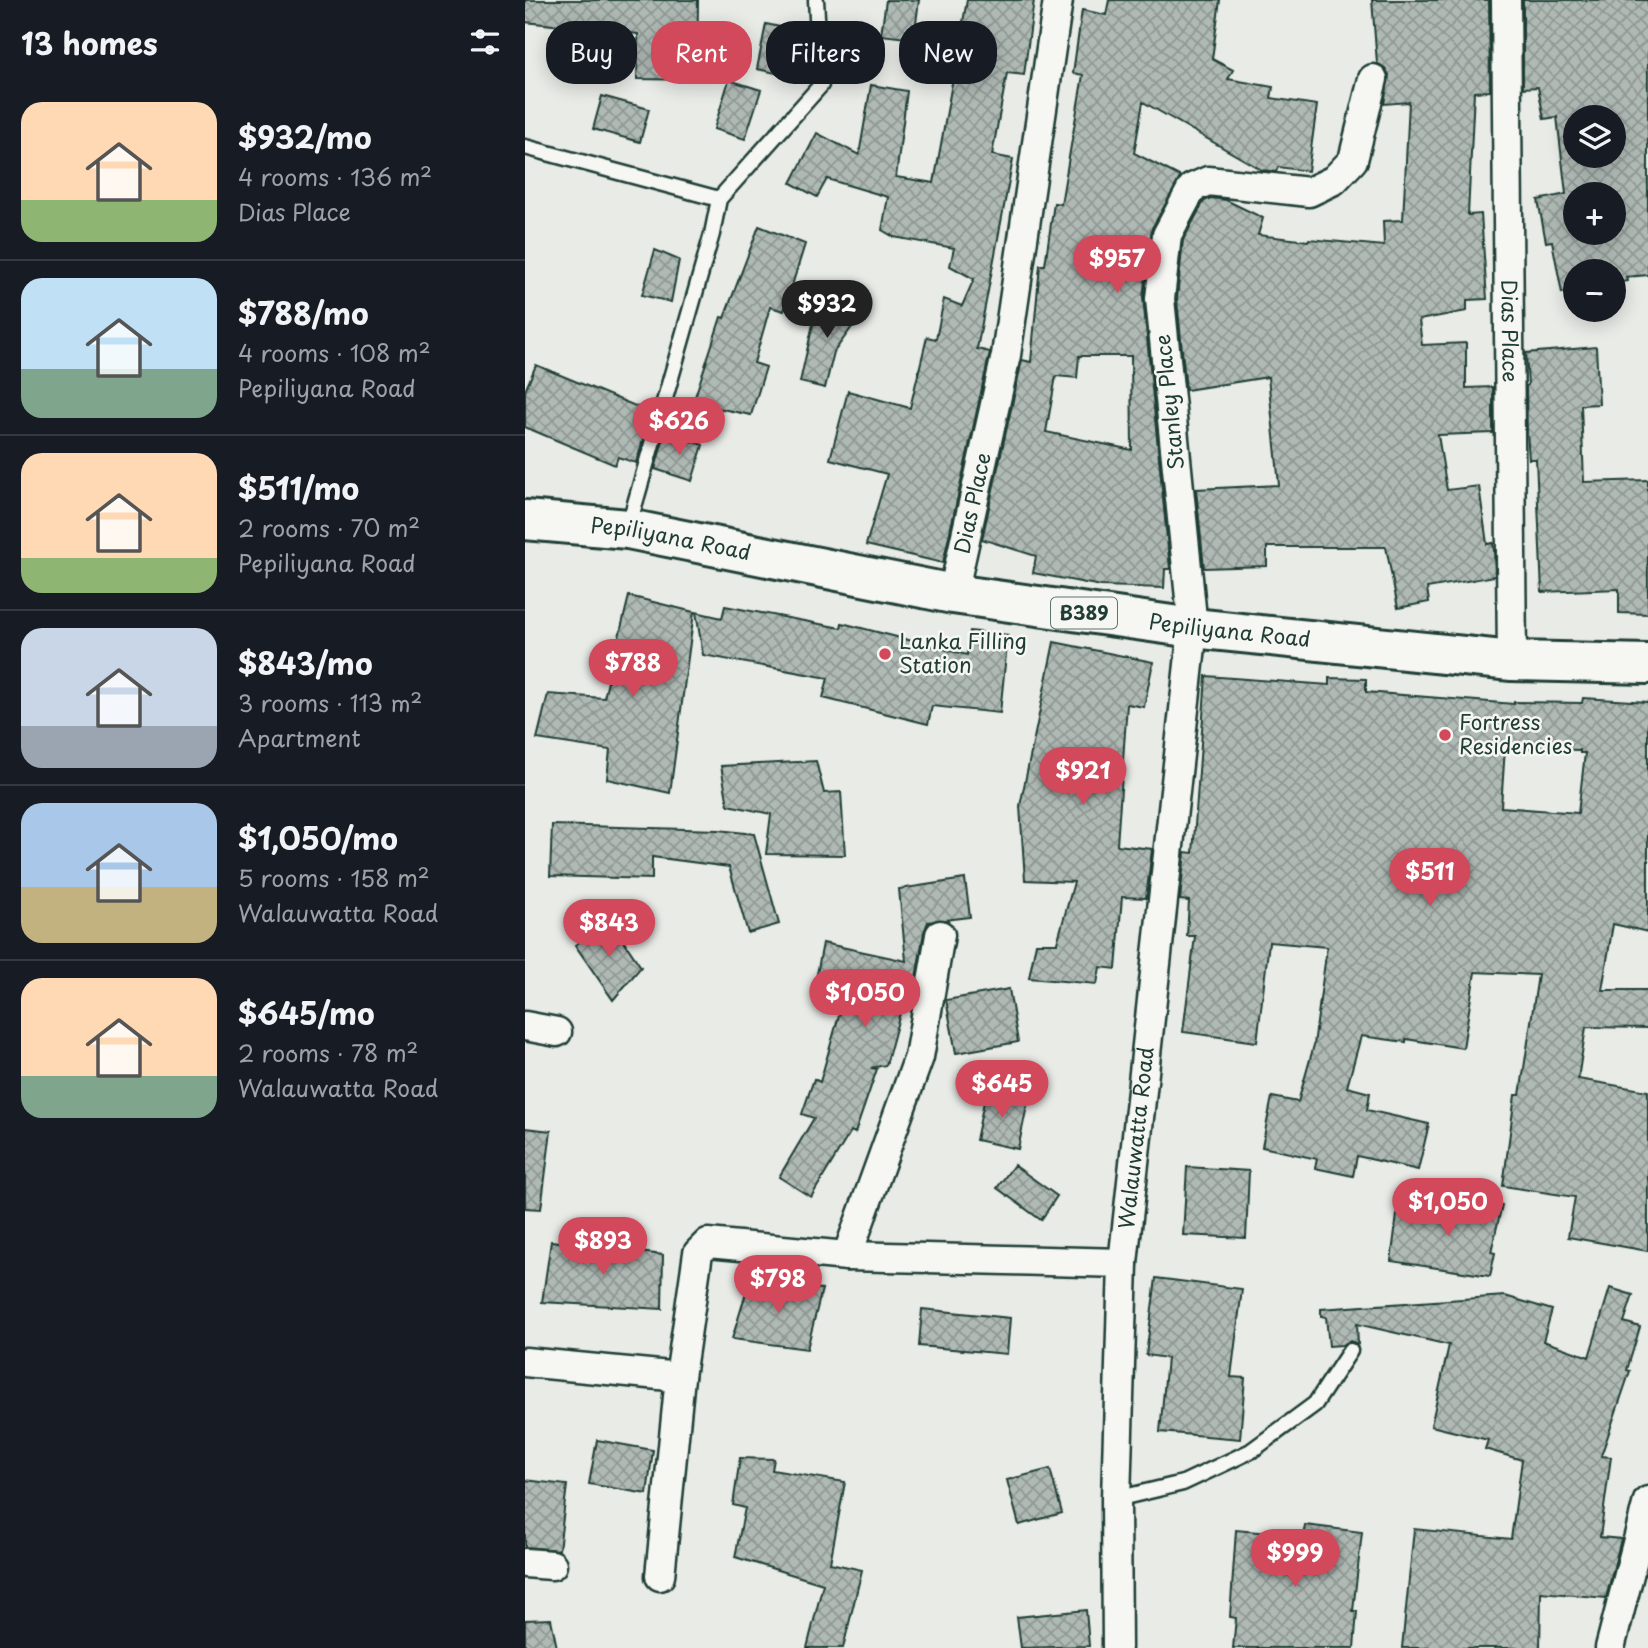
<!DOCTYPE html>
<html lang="en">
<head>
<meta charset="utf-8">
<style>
  body { margin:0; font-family:"Playpen Sans",sans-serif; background:#242831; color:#f1f3f6; height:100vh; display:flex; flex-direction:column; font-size:26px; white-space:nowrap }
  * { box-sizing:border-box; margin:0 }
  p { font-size:23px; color:#9ea1a6 }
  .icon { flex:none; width:38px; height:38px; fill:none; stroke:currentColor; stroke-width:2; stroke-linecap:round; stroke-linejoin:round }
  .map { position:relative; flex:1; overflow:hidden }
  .drawer { display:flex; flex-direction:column; background:#171b24; width:525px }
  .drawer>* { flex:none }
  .banner { position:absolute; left:21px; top:21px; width:665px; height:63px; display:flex; gap:14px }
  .fabs { position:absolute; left:1038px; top:105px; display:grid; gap:14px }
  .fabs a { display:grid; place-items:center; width:63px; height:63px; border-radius:50%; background:#171b24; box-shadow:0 4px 18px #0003; font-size:35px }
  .price { position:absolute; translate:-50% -60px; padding:0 16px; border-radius:24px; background:#d1495b; color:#fff; font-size:23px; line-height:46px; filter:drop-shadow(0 2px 4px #0008) }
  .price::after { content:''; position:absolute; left:50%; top:42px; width:21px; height:16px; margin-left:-10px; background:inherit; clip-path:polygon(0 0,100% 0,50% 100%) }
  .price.on { background:#222; color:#fff }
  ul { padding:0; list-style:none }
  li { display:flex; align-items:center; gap:21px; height:175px; padding:0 21px }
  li+li { border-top:2px solid #363941 }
  li span { display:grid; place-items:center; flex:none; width:196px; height:140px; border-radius:21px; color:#555 }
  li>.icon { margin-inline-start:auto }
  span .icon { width:84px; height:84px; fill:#fffc; stroke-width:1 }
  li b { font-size:30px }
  h2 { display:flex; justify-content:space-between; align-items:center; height:84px; padding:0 21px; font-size:30px }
  .pill { padding:0 24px; border-radius:28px; background:#171b24; box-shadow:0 4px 18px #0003; font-size:24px; line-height:63px }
  .pill.on { background:#d1495b; color:#fff }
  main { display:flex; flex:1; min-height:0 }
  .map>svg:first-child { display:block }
  .building { fill:url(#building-cross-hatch); stroke:#1f3d34; stroke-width:2; fill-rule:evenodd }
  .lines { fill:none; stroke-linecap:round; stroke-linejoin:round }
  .lane-casing { stroke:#1f3d34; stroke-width:19 }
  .street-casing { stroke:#1f3d34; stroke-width:33 }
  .primary-casing { stroke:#1f3d34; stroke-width:44 }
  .lane { stroke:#f6f6f2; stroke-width:14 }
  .street { stroke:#f6f6f2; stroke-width:28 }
  .primary { stroke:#f6f6f2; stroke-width:38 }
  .poi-dot { fill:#d1495b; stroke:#f6f6f2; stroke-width:2.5 }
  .labels { text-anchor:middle; stroke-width:5; stroke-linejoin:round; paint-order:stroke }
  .shield { fill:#f6f6f2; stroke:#60746d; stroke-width:2 }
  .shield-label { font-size:19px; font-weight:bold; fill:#1f3d34 }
  .street-label { font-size:21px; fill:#1f3d34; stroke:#f6f6f2 }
  .poi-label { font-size:21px; fill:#1f3d34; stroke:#f6f6f2; text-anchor:start }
</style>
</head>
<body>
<main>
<section class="drawer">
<h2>13 homes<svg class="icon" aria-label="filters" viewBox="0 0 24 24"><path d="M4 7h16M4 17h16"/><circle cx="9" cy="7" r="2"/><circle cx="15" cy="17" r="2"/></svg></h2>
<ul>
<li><span style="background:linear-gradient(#ffd9b3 70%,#8fb573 0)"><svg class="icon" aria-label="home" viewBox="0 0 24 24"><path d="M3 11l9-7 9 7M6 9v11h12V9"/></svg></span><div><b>$932/mo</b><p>4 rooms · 136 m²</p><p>Dias Place</p></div></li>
<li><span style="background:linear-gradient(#bfe0f5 65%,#7fa58c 0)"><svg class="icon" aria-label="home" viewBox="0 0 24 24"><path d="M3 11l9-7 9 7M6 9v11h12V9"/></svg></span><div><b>$788/mo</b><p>4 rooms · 108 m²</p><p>Pepiliyana Road</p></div></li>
<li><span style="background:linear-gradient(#ffd9b3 75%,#8fb573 0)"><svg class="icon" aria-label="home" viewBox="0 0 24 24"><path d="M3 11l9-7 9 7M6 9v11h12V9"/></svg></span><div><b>$511/mo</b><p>2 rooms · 70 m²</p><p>Pepiliyana Road</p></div></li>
<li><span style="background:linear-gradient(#c9d6e8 70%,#9aa5b1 0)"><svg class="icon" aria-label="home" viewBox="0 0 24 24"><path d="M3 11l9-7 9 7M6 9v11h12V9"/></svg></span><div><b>$843/mo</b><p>3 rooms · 113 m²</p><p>Apartment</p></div></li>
<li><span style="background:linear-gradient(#a9c7e8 60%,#c2b280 0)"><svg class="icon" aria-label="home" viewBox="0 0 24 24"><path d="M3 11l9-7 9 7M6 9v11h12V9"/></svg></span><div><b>$1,050/mo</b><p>5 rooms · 158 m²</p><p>Walauwatta Road</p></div></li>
<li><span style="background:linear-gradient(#ffd9b3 70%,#7fa58c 0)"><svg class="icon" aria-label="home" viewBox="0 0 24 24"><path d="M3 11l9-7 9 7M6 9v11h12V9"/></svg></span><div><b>$645/mo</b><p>2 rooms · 78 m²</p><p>Walauwatta Road</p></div></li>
</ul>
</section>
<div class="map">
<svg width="1123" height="1648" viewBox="0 0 1123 1648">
  <defs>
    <pattern id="building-cross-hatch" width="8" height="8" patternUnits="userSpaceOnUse" patternTransform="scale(1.75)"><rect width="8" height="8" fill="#b0bab5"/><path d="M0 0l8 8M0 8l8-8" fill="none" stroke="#8f9894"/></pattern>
  </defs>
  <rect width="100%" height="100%" fill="#e9ebe7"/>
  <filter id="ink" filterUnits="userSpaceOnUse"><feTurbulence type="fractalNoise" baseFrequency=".0143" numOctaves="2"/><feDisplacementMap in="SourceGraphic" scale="14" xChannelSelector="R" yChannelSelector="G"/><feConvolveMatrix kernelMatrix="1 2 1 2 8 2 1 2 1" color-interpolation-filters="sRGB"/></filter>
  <g filter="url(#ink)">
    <!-- building -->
    <path class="building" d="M 0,0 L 173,0 L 172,80 L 112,79 L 113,34 L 0,22 Z
      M 361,0 L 394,0 L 389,39 L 356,35 Z
      M 442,0 L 509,0 L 499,75 L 482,73 L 467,155 L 488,159 L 452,349 L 465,352 L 418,563 L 341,545 L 362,474 L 305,459 L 323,391 L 385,408 L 402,337 L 411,339 L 419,299 L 437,306 L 449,279 L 425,266 L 429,248 L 369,237 L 357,230 L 363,197 L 302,179 L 292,197 L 266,183 L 292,133 L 334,155 L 346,85 L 382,91 L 371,177 L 409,183 Z
      M 584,0 L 695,0 L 687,59 L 708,70 L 703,79 L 748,87 L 746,98 L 792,105 L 783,171 L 753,167 L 751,172 L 737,170 L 618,102 L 609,153 L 656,177 L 627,228 L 618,297 L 645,569 L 640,569 L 639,588 L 576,586 L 508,573 L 511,556 L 457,539 L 497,360 L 506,362 L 515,265 L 520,265 L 529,203 L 536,204 L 558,75 L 548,73 L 557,10 L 581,15 ZM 554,356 L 606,356 L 607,450 L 521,432 L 531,376 L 552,378 Z
      M 847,0 L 964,0 L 965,91 L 949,92 L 943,215 L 956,214 L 962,299 L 942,300 L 942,311 L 894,320 L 897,345 L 941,343 L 941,388 L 968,387 L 968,433 L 913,435 L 922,490 L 954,486 L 962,544 L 968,543 L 969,550 L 970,576 L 902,588 L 904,602 L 873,608 L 861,547 L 742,547 L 742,566 L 679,568 L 671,489 L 754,485 L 743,377 L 661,390 L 652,299 L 658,240 L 679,201 L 686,198 L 701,200 L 738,218 L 733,235 L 783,241 L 784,239 L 859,246 L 858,221 L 878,220 L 884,102 L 859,104 L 864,75 L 860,68 L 852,63 Z
      M 998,0 L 1123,0 L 1123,275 L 1101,277 L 1102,281 L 1088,284 L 1088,271 L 1050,271 L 1050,291 L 1037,293 L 1027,241 L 1021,242 L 1013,200 L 1041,194 L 1032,117 L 1019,119 L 1013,87 L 998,88 ZM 1050,117 L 1088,117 L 1088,156 L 1050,156 ZM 1050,194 L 1088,194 L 1088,233 L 1050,233 Z
      M 241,24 L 279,32 L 270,77 L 232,69 Z
      M 204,80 L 236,90 L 220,139 L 189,129 Z
      M 77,96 L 124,109 L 115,142 L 68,129 Z
      M 234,226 L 280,244 L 259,311 L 245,307 L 229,363 L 241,367 L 226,415 L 168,403 L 196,317 L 199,318 Z
      M 130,250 L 154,260 L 146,302 L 117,295 Z
      M 310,294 L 337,313 L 309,352 L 300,388 L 275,382 L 288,324 Z
      M 1071,347 L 1074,404 L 1056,405 L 1059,482 L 1123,480 L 1123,614 L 1094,613 L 1094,589 L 1017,592 L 1011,459 L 1004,459 L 1002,432 L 1001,386 L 1003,385 L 1001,353 Z
      M 11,365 L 113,407 L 107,423 L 122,427 L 111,463 L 93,457 L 90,465 L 0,427 L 0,391 Z
      M 140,433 L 178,445 L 167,481 L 130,469 Z
      M 104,596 L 169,612 L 145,793 L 82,779 L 85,750 L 12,739 L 23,694 L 79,698 Z
      M 200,606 L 316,628 L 317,623 L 442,655 L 445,631 L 483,635 L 475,713 L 407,706 L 403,724 L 298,698 L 303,678 L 178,655 L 171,612 L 197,618 Z
      M 529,642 L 628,662 L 619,707 L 602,704 L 592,845 L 627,849 L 621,898 L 597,897 L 591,969 L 575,967 L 572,984 L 504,978 L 511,943 L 532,943 L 549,882 L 500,880 L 495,806 Z
      M 681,676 L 804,685 L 804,678 L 841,679 L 841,692 L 989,704 L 989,702 L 1057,703 L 1058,698 L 1123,702 L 1123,932 L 1088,924 L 1077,990 L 1123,990 L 1123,1028 L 1061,1027 L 1053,1079 L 1123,1091 L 1123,1251 L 1043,1237 L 1050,1197 L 978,1186 L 990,1095 L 995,1095 L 1013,975 L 950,972 L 938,1048 L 881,1039 L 881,1042 L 836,1036 L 822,1087 L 845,1093 L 842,1110 L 904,1124 L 893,1170 L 832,1156 L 828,1176 L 790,1168 L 792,1159 L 737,1147 L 747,1097 L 773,1102 L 789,1045 L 802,947 L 744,942 L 732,1042 L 658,1032 L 670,936 L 662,936 L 664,901 L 655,900 L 660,852 L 668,853 ZM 980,748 L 1055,750 L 1055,753 L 1060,753 L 1053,813 L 976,807 Z
      M 291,761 L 299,793 L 316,792 L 320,855 L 241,854 L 246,814 L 203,805 L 196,766 Z
      M 27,825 L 193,830 L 229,834 L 254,924 L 223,933 L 204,867 L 127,857 L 127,879 L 25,876 Z
      M 440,879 L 445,917 L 403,922 L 399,932 L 388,995 L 380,995 L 361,1065 L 346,1068 L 352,1069 L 330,1133 L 326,1131 L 286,1197 L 254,1177 L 289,1118 L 277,1114 L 289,1079 L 295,1082 L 324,980 L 292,974 L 298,943 L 381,961 L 374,889 Z
      M 85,921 L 116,967 L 88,1000 L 50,945 Z
      M 484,989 L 493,1042 L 431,1053 L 421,1000 Z
      M 461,1092 L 503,1101 L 493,1149 L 451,1140 Z
      M 0,1128 L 26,1131 L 16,1209 L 0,1208 Z
      M 489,1165 L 532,1196 L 516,1220 L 472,1188 Z
      M 662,1167 L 724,1171 L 721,1238 L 658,1235 Z
      M 948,1198 L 977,1205 L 966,1252 L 970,1253 L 965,1276 L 866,1261 L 873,1207 L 943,1216 Z
      M 26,1241 L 138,1255 L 137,1309 L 17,1302 Z
      M 631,1278 L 717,1289 L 706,1377 L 720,1378 L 715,1439 L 635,1432 L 642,1358 L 621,1355 Z
      M 224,1283 L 297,1289 L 282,1349 L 207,1339 Z
      M 1085,1288 L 1108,1295 L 1099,1322 L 1115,1327 L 1102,1370 L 1105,1371 L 1076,1456 L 1086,1457 L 1075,1537 L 1096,1539 L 1081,1598 L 1016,1592 L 1015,1648 L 877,1648 L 889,1529 L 986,1539 L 997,1460 L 960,1449 L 963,1440 L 906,1426 L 924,1345 L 832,1324 L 833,1344 L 825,1341 L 817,1345 L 804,1346 L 801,1317 L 796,1316 L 796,1309 L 980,1296 L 1027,1310 L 1018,1341 L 1064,1357 Z
      M 397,1309 L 485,1318 L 482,1354 L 394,1346 Z
      M 72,1440 L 128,1450 L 122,1494 L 64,1484 Z
      M 215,1458 L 249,1459 L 247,1470 L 320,1482 L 305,1563 L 337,1570 L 318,1648 L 282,1648 L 298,1584 L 210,1557 L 220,1508 L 208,1505 Z
      M 525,1469 L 537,1513 L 494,1525 L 482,1480 Z
      M 0,1480 L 42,1485 L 34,1550 L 0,1547 Z
      M 780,1525 L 837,1532 L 828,1611 L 832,1611 L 829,1648 L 708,1648 L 711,1618 L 705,1617 L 711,1530 L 778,1536 Z
      M 561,1610 L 564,1646 L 496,1648 L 492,1617 Z
      M 26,1619 L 32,1648 L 0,1648 L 0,1620 Z"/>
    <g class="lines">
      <!-- lane casing -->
      <g class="lane-casing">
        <path id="lane" d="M 0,147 L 194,199
          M 103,528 L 187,234 L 194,199 L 296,85 L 291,0
          M 591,1499 L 658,1483 L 726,1451 L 790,1404 L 825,1351"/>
      </g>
      <!-- street casing -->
      <g class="street-casing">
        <g id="street">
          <path id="s1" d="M 981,0 L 987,661"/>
          <path id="s2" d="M 428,594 L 481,355 L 533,0"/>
          <path d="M 0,1026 L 32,1032"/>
          <path d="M 322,1256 L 394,1057 L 415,935"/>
          <path d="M 0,1362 L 155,1377"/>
          <path d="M 0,1563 L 27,1565"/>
          <path d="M 135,1576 L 155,1377 L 173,1253 L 183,1243 L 322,1256 L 598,1263"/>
          <path id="s3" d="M 592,1648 L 591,1499 L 598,1263 L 668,628 L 635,299 L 642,235 L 667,188 L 683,181 L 784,192 L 809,180 L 828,160 L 848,79"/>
          <path d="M 1085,1648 L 1123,1501"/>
        </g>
      </g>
      <!-- primary casing -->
      <g class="primary-casing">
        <g id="primary">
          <path id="s4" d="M 0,520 L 103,529 L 428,594 L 668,628 L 987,661 L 1123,664"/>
        </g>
      </g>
      <!-- lane -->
      <use href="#lane" class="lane"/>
      <!-- street -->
      <use href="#street" class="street"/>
      <!-- primary -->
      <use href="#primary" class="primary"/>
    </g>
  </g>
  <!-- markers -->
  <g class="poi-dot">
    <circle cx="360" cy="654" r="7"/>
    <circle cx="920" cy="735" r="7"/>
  </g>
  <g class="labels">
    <!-- shield labels -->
    <rect class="shield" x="526" y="597.5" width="66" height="31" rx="5"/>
    <g class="shield-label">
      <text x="559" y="620">B389</text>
    </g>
    <!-- street labels -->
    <g class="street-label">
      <text dy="7" stroke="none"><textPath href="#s1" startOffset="331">Dias Place</textPath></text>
      <text transform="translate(645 402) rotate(-96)" y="7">Stanley Place</text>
      <text dy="7" stroke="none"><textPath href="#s2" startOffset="93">Dias Place</textPath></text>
      <text dy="7" stroke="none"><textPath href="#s4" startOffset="147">Pepiliyana Road</textPath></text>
      <text dy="7" stroke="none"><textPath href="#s4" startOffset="714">Pepiliyana Road</textPath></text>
      <text dy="7" stroke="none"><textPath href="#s3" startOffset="511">Walauwatta Road</textPath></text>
    </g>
    <!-- poi labels -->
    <g class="poi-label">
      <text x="374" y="649">Lanka Filling<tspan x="374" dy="24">Station</tspan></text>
      <text x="934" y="730">Fortress<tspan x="934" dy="24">Residencies</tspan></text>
    </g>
  </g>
</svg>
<div class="fabs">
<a><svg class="icon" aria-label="layers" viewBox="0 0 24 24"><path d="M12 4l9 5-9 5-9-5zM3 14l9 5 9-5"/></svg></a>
<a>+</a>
<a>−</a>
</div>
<b class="price" style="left:592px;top:295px">$957</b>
<b class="price on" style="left:302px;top:340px">$932</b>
<b class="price" style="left:154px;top:457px">$626</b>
<b class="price" style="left:108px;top:699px">$788</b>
<b class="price" style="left:558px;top:807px">$921</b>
<b class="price" style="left:905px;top:908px">$511</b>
<b class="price" style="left:84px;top:959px">$843</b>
<b class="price" style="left:340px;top:1029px">$1,050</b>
<b class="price" style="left:477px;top:1120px">$645</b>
<b class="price" style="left:923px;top:1238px">$1,050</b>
<b class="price" style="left:78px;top:1277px">$893</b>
<b class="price" style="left:253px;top:1315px">$798</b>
<b class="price" style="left:770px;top:1589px">$999</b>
<div class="banner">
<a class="pill">Buy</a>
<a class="pill on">Rent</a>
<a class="pill">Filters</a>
<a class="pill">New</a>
</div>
</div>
</main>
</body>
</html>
